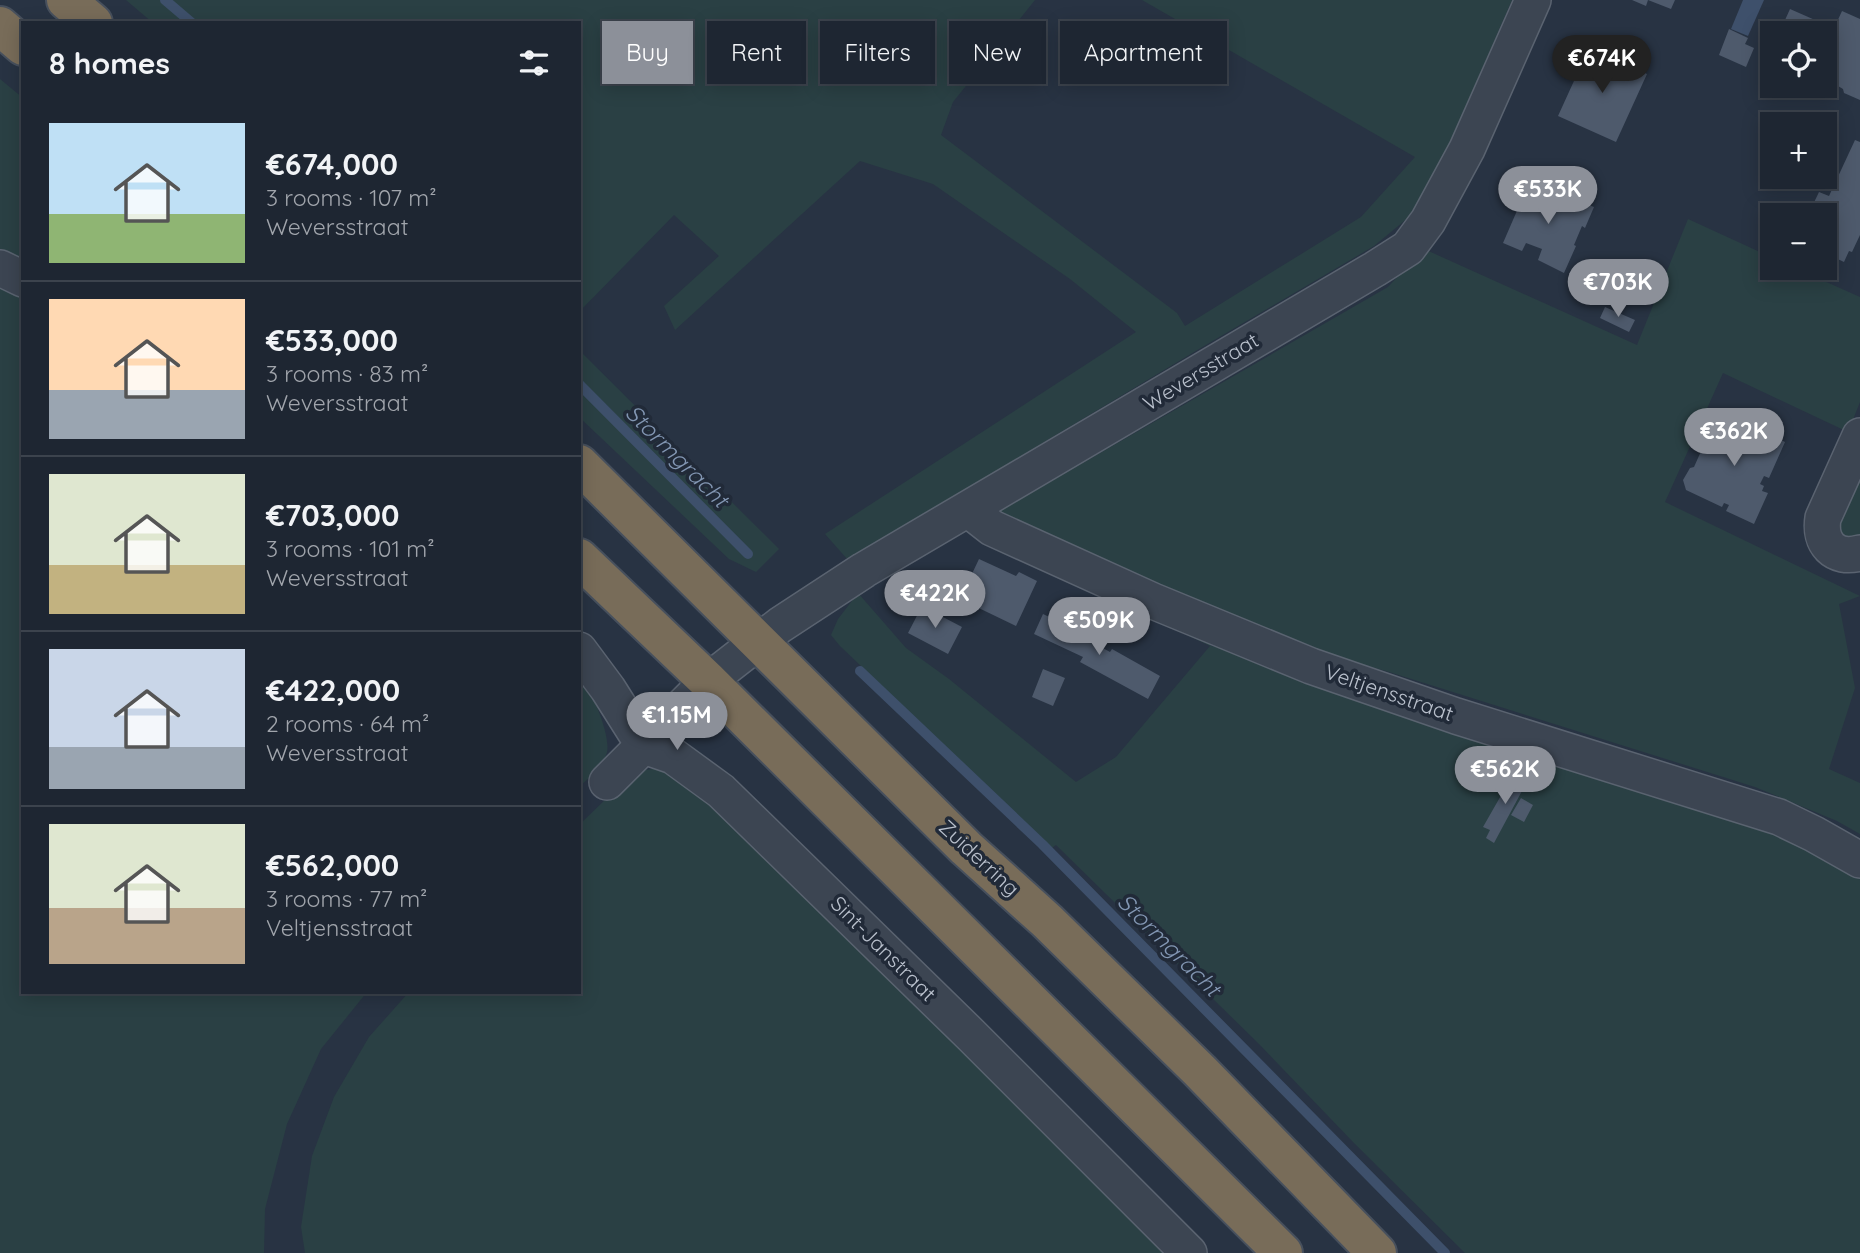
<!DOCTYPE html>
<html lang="en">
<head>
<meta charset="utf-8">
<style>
  body { margin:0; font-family:Quicksand,sans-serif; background:#262e3a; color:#f1f3f6; height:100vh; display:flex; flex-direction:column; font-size:26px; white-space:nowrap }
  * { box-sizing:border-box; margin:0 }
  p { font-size:23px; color:#a1a5ac }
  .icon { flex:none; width:38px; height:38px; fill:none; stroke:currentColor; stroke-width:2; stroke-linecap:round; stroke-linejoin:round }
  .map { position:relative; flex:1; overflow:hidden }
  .side { position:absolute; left:21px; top:21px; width:560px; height:973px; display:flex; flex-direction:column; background:#1e2632; border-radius:0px; box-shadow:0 4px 18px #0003,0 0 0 2px #3c434d }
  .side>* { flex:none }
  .top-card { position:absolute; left:602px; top:21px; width:665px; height:63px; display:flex; gap:14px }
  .fabs { position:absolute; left:1760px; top:21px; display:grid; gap:14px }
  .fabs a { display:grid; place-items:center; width:77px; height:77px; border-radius:0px; background:#1e2632; box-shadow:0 4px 18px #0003,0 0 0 2px #3c434d; font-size:35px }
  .price { position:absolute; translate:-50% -60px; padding:0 16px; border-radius:24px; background:#8c9099; color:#fff; font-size:23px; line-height:46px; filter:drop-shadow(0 2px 4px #0008) }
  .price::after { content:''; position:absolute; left:50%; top:42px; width:21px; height:16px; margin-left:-10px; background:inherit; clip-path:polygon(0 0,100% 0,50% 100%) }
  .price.selected { background:#222; color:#fff }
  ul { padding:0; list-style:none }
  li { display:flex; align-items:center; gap:21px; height:175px; padding:0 28px }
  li+li { border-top:2px solid #3c434d }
  li span { display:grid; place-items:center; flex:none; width:196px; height:140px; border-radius:0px; color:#555 }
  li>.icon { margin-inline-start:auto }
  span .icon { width:84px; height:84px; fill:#fffc; stroke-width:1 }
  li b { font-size:30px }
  h2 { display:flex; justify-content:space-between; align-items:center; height:84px; padding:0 28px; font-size:30px }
  .tag { padding:0 24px; border-radius:0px; background:#1e2632; box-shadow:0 4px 18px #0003,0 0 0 2px #3c434d; font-size:24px; line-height:63px }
  .tag.selected { background:#8c9099; color:#fff }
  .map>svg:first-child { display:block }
  .green { fill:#2a4044 }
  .water { fill:#3e506b }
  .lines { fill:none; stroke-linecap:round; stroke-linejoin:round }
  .stream { stroke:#3e506b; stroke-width:10 }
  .building { fill:#4e5a6c }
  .street-casing { stroke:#5a6370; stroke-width:38 }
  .highway-casing { stroke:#47505d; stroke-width:42 }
  .street { stroke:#3c4552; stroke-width:35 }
  .highway { stroke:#786c59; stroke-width:38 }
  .labels { text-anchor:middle; stroke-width:7; stroke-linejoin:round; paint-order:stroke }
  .street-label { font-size:21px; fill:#b9c0cc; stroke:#212a38 }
  .water-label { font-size:23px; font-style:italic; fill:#8296b2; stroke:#212a38 }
</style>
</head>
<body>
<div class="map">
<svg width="1860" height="1253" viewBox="0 0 1860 1253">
  <rect width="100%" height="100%" fill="#283343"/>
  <!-- green -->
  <path class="green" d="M 126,0 L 1035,0 L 953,102 L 941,135 L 1177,313 L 1185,326 L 1361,217 L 1415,157 L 1142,0 L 1512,0 L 1438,171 L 1409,217 L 1374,246 L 1199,349 L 848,560 L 825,534 L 1136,332 L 1070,279 L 933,184 L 860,161 L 675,330 L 664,306 L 719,256 L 674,215 L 579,312 L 579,23 L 153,23 Z
    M 0,79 L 23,98 L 23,992 L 367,992 L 321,1049 L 287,1124 L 265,1209 L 264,1253 L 0,1253 Z
    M 1688,219 L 1773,258 L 1773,268 L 1795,268 L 1860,297 L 1860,402 L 1848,432 L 1723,373 L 1665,502 L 1860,596 L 1839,604 L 1855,688 L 1829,769 L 1860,783 L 1860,834 L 1837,821 L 1755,787 L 1386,671 L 1290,646 L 1205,630 L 1211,646 L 1240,651 L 1774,828 L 1860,871 L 1860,1253 L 1465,1253 L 1354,1143 L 1259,1044 L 1056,845 L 1052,848 L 840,646 L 831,635 L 838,619 L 858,593 L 906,648 L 949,679 L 1076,782 L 1116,757 L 1210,646 L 1035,562 L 972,527 L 1388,287 L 1424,249 L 1637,345 Z
    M 579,350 L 779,549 L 756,572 L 729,559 L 579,417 Z
    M 1860,462 L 1860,540 L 1836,534 Z
    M 579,675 C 591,687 611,736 607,752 C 603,767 590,777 579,787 Z
    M 658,768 L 682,776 L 1171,1253 L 305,1253 L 301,1227 L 312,1156 L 334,1097 L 369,1037 L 409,992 L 579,992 L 579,825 L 634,772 Z"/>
  <!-- water -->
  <path class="water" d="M 1743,0 L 1764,0 L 1748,36 L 1731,29 Z"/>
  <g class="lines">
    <!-- stream -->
    <path class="stream" d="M 165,0 L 192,23
      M 579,384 L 748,554
      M 860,671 L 1042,844 L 1445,1253"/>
  </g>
  <!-- building -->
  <path class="building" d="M 1632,0 L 1675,0 L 1671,9 L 1648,0 L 1646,6 Z
    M 1790,9 L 1815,20 L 1809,33 L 1791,33 L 1781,29 Z
    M 1842,11 L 1860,19 L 1860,100 L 1844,93 L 1843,89 L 1838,86 L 1833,89 L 1825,85 L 1825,48 Z
    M 1729,29 L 1748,38 L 1745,44 L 1754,48 L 1746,67 L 1719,55 Z
    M 1589,48 L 1647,74 L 1616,142 L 1558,116 Z
    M 1855,140 L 1860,142 L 1860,235 L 1852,252 L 1849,251 L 1844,262 L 1825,253 L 1825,215 L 1808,215 L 1819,192 L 1829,196 Z
    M 1529,183 L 1570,200 L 1571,198 L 1594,207 L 1585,228 L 1582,226 L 1574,245 L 1576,246 L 1564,273 L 1538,260 L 1542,249 L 1526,243 L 1522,251 L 1503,243 Z
    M 1605,307 L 1635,320 L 1629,332 L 1600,318 Z
    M 1723,409 L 1738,415 L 1734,425 L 1763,438 L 1765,432 L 1785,442 L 1769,478 L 1764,476 L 1760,484 L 1764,486 L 1762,491 L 1768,493 L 1754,524 L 1726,511 L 1729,505 L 1724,503 L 1722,507 L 1686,490 L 1683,480 L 1690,468 L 1694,467 L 1706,440 L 1710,439 Z
    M 979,559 L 1016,576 L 1019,572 L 1037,581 L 1016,626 L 960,599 Z
    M 922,606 L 962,627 L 948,654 L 908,633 Z
    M 1043,614 L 1094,638 L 1092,642 L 1110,652 L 1112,649 L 1160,676 L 1148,699 L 1080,662 L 1083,657 L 1034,634 Z
    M 1043,669 L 1065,678 L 1053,706 L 1032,697 Z
    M 1515,771 L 1529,778 L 1494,843 L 1486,838 L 1490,830 L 1483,827 Z
    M 1521,798 L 1533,805 L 1524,822 L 1511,815 Z"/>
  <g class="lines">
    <!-- street casing -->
    <g class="street-casing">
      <path id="street" d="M 0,268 L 23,279
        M 1860,436 L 1823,518 C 1819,543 1834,560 1860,553
        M 969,510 L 992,528 L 1153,601 L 1311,666 L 1456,716 L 1779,817 L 1814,834 L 1860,860
        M 579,650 L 608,689 L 644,746 L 673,756 L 721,791 L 971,1035 L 1189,1253
        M 607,782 L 708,681 L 780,625 L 864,570 L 1375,269 L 1408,248 L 1428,221 L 1467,149 L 1533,0"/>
    </g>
    <!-- highway casing -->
    <g class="highway-casing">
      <path id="highway" d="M 66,0 L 93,23
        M 0,26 L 23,46
        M 579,464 L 966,848 L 1047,921 L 1200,1071 L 1377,1253
        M 579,558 L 708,681 L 1283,1253"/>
    </g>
    <!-- street -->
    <use href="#street" class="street"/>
    <!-- highway -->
    <use href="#highway" class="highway"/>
  </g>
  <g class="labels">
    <!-- street labels -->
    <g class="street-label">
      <text transform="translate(1201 372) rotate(-31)" y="7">Weversstraat</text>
      <text transform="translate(1389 693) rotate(19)" y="7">Veltjensstraat</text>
      <text transform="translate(979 858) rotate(43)" y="7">Zuiderring</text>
      <text transform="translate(883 949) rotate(45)" y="7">Sint-Janstraat</text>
    </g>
    <!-- water labels -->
    <g class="water-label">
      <text transform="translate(677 456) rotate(45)" y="8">Stormgracht</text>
      <text transform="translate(1169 945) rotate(45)" y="8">Stormgracht</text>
    </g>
  </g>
</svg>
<div class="fabs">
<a><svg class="icon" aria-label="locate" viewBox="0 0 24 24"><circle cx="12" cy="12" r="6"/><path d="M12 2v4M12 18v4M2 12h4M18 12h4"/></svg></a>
<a>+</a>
<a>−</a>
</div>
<b class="price selected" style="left:1602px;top:95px">€674K</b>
<b class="price" style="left:1548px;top:226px">€533K</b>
<b class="price" style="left:1618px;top:319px">€703K</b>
<b class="price" style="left:1734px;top:468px">€362K</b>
<b class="price" style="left:935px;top:630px">€422K</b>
<b class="price" style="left:1099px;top:657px">€509K</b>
<b class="price" style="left:677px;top:752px">€1.15M</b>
<b class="price" style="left:1505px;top:806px">€562K</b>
<div class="top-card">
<a class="tag selected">Buy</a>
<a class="tag">Rent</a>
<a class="tag">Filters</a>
<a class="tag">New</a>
<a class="tag">Apartment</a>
</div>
<section class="side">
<h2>8 homes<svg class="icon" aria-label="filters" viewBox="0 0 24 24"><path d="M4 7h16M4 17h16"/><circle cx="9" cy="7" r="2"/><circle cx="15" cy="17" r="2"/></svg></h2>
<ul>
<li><span style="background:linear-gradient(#bfe0f5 65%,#8fb573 0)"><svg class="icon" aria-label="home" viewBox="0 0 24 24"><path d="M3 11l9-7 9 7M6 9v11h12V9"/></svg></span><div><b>€674,000</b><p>3 rooms · 107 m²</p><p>Weversstraat</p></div></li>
<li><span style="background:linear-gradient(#ffd9b3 65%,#9aa5b1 0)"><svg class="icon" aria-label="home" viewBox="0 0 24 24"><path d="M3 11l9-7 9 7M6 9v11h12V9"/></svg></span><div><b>€533,000</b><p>3 rooms · 83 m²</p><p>Weversstraat</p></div></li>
<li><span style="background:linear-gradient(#dfe7d0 65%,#c2b280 0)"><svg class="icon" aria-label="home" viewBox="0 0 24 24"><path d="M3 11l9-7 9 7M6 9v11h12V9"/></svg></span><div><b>€703,000</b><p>3 rooms · 101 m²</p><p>Weversstraat</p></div></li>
<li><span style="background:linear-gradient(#c9d6e8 70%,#9aa5b1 0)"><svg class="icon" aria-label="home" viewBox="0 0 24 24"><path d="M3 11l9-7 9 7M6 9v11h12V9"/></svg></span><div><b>€422,000</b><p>2 rooms · 64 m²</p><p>Weversstraat</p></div></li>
<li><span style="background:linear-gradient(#dfe7d0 60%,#b9a48a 0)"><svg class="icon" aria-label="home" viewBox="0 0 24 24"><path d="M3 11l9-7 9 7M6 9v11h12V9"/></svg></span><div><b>€562,000</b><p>3 rooms · 77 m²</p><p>Veltjensstraat</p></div></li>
</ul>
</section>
</div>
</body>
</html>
